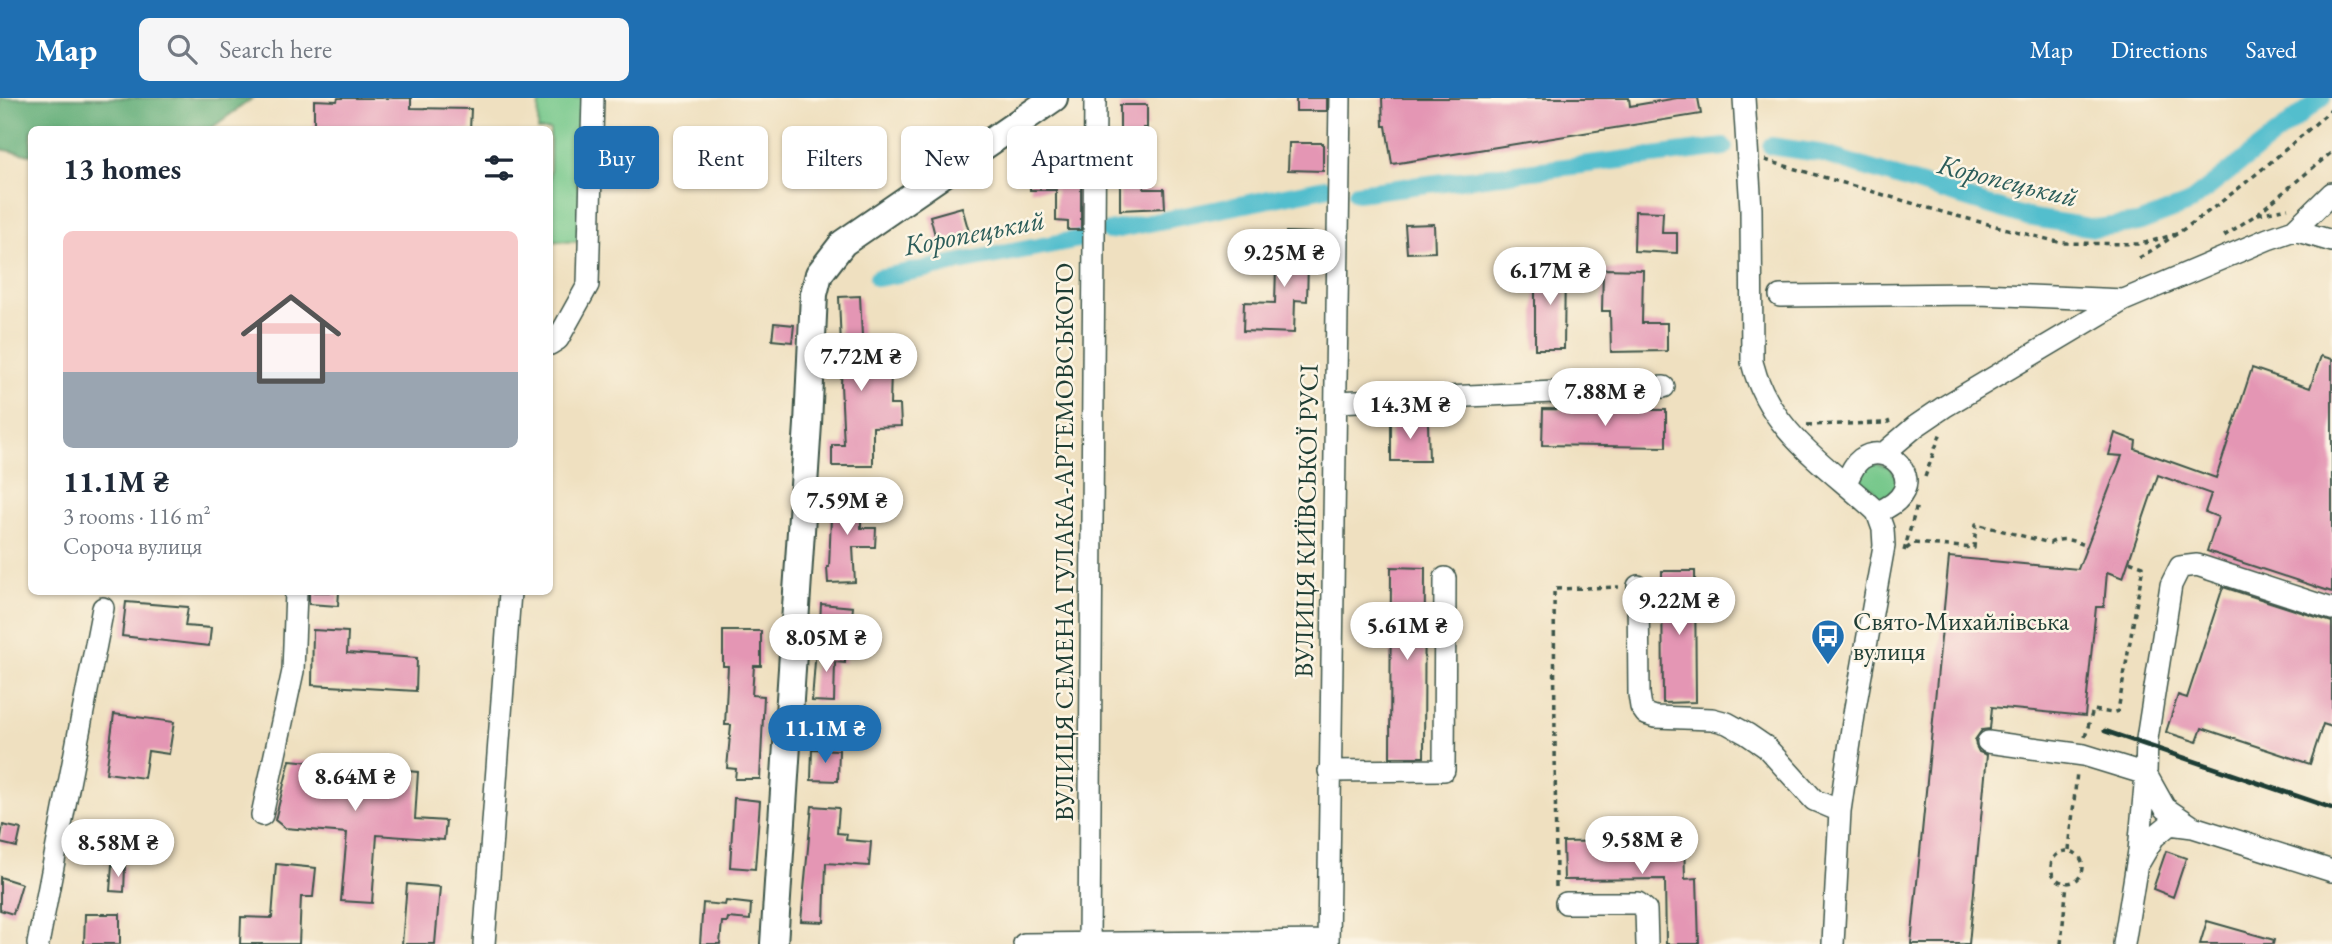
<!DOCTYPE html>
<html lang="en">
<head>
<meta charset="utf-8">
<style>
  body { margin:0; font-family:"EB Garamond",serif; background:#f6f6f7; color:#1f2937; height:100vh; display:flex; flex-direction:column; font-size:26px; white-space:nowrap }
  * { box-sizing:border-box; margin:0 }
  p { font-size:23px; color:#747a83 }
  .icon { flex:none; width:38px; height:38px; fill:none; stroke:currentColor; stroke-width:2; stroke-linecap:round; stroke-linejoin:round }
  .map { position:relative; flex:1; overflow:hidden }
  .drawer { position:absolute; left:28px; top:28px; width:525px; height:469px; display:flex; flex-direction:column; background:#fff; border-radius:10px; box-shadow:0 2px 5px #0004 }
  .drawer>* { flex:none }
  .top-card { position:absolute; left:574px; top:28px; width:665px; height:63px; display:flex; gap:14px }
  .price { position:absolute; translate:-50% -60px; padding:0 16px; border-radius:24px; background:#fff; color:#222; font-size:23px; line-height:46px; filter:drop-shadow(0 2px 4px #0008) }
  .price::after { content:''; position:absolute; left:50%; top:42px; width:21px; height:16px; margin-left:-10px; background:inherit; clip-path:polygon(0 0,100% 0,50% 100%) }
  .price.selected { background:#1f6fb2; color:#fff }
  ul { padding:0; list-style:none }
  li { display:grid; align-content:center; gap:14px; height:371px; padding:0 35px }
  li span { display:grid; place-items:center; height:217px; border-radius:10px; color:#555 }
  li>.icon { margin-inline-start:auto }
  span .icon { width:126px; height:126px; fill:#fffc; stroke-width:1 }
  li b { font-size:30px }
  h2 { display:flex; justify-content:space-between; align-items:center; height:84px; padding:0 35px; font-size:30px }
  .tag { padding:0 24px; border-radius:10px; background:#fff; box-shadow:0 2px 5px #0004; font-size:24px; line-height:63px }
  .tag.selected { background:#1f6fb2; color:#fff }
  header { display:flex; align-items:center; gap:42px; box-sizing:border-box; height:98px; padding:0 35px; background:#1f6fb2; color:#fff }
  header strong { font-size:33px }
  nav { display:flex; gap:38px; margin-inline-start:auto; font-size:24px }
  .search { width:490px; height:63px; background:#f6f6f7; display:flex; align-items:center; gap:18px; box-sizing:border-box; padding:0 24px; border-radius:10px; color:#747a83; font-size:26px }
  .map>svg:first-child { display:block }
  .green { fill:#74c78a; stroke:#4a825f; stroke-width:2 }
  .forest { fill:#5fac76; stroke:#3f7455; stroke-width:2 }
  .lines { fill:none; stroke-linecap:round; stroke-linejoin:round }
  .canal { stroke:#52becd; stroke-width:18 }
  .building { fill:#e496b4 }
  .minor-casing { stroke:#3e5549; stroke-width:24 }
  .major-casing { stroke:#3e5549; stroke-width:30 }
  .path { stroke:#3e5549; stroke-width:3.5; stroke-dasharray:5 5; stroke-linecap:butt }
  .minor { stroke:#fff; stroke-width:21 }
  .major { stroke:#fff; stroke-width:26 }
  .rail { stroke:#1f3d34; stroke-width:5 }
  .labels { text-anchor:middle; stroke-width:5; stroke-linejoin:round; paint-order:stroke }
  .street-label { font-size:26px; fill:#1f3d34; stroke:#fcf5e5 }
  .poi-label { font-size:26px; fill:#1f3d34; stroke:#fcf5e5; text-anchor:start }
  .water-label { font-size:28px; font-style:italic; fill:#2c5d5a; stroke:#fcf5e5 }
</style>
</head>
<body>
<header>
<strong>Map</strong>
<div class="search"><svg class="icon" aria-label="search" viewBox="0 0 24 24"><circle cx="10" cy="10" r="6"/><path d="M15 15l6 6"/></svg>Search here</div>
<nav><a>Map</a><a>Directions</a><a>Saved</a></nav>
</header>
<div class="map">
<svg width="2332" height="846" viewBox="0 0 2332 846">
  <rect width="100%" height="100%" fill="#fcf5e5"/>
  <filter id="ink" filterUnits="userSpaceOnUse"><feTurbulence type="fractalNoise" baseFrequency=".0143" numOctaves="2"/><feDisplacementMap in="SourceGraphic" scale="14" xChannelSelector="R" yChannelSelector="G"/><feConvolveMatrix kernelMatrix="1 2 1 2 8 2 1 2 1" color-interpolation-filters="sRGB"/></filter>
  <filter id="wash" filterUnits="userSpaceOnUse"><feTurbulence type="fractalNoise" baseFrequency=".00686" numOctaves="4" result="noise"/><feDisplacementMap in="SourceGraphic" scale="28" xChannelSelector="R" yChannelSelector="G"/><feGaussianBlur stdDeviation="1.57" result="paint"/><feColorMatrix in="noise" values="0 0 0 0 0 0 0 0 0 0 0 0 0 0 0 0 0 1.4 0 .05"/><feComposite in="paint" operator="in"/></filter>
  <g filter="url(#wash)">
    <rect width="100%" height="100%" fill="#efe0c0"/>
    <!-- green -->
    <path class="green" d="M 539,0 L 585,0 L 582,136 L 576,144 L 550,143 L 550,32 L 538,32 Z
      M 1873,365 L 1891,369 L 1899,386 L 1882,404 L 1872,390 L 1857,381 L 1862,372 Z"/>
    <!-- forest -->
    <path class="forest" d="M 0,0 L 253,0 L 210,31 L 32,32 L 31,57 L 0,51 Z"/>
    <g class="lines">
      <!-- canal -->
      <path class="canal" d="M 1771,48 L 1819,55 L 2027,119 L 2095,130 L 2138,125 L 2188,106 L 2322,0
        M 1357,95 L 1724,49
        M 1109,133 L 1325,90
        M 878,180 L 1079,141"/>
    </g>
    <g id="blocks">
      <!-- building -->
      <path class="building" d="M 338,0 L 411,0 L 411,10 L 471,11 L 470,32 L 314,32 L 314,2 L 337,3 Z
        M 1296,0 L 1327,0 L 1327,13 L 1296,13 Z
        M 1382,0 L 1629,0 L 1630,8 L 1677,0 L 1698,0 L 1701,16 L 1392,66 L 1386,28 L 1383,28 Z
        M 1120,7 L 1147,7 L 1147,30 L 1143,30 L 1144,91 L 1164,91 L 1165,110 L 1120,112 Z
        M 1289,45 L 1323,45 L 1323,73 L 1288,72 Z
        M 1057,61 L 1081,61 L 1081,132 L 1068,132 L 1068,124 L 1056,123 L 1056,92 L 1030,92 L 1030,76 L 1056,77 Z
        M 962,109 L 971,141 L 955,145 L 954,140 L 937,145 L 930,118 Z
        M 1635,113 L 1663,114 L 1662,135 L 1677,135 L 1677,155 L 1634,153 Z
        M 1434,126 L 1435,154 L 1407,155 L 1405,127 Z
        M 1286,134 L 1314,135 L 1313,165 L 1308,165 L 1307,203 L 1295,202 L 1294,235 L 1243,233 L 1244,204 L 1275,205 L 1276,169 L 1284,170 Z
        M 1535,168 L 1565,168 L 1564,251 L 1535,251 Z
        M 1603,171 L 1643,172 L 1642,225 L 1667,225 L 1667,253 L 1611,254 L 1610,213 L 1602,213 Z
        M 860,198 L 862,238 L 866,238 L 866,272 L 891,273 L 890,307 L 900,307 L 901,328 L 873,329 L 873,368 L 832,368 L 832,347 L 844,347 L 841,287 L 843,248 L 841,249 L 839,199 Z
        M 774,225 L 794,227 L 792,244 L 772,242 Z
        M 2321,258 L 2332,261 L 2332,494 L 2207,453 L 2218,419 L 2205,414 L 2211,396 L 2158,377 L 2123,480 L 2107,474 L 2104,509 L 2096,509 L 2085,618 L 1992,609 L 1990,631 L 1982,632 L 1975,642 L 1976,648 L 1979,654 L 1987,657 L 1969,846 L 1911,846 L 1949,459 L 2078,471 L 2122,358 L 2109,357 L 2115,335 L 2136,343 L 2135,351 L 2216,380 L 2252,270 L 2310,290 Z
        M 1543,311 L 1666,312 L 1666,349 L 1542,347 Z
        M 1391,323 L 1428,324 L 1429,363 L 1391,363 Z
        M 832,395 L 861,395 L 861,430 L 876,430 L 875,449 L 853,449 L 855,484 L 828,485 L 827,469 L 829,469 Z
        M 1391,469 L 1425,470 L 1424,659 L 1390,659 Z
        M 1662,473 L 1695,473 L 1696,604 L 1663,605 Z
        M 2223,489 L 2332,524 L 2332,629 L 2323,626 L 2310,666 L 2202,630 L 2197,644 L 2166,634 L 2178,597 L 2187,600 Z
        M 309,494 L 339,494 L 338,508 L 309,506 Z
        M 126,504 L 188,509 L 185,528 L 211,530 L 209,548 L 122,538 Z
        M 821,506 L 853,509 L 851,527 L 820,525 Z
        M 313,532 L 348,534 L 347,555 L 417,560 L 416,593 L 312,587 Z
        M 723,533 L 761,533 L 761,568 L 754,568 L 752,597 L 764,598 L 760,681 L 735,681 L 736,671 L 727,670 L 731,627 L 725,627 L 728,568 L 723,568 Z
        M 816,550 L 845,552 L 845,565 L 835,564 L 834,604 L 812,603 Z
        M 114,616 L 174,624 L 169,656 L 148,653 L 144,680 L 106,675 Z
        M 812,651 L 839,652 L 838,683 L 811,682 Z
        M 290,662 L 418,674 L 415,721 L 446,723 L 444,742 L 377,737 L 372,805 L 341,803 L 347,735 L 285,730 L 275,722 Z
        M 734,700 L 760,703 L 755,771 L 730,769 Z
        M 812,708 L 839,710 L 837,735 L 847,736 L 846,742 L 871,744 L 869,768 L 826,765 L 824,824 L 801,823 Z
        M 3,727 L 21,731 L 17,749 L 0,745 Z
        M 97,737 L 125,741 L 121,766 L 93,761 Z
        M 1684,742 L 1685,781 L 1697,780 L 1699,846 L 1666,846 L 1665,781 L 1564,782 L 1563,744 Z
        M 2166,753 L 2186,760 L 2173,799 L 2153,791 Z
        M 276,766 L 316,770 L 313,799 L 301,799 L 299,846 L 240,846 L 241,819 L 272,820 Z
        M 112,767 L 125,768 L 124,794 L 110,793 Z
        M 0,779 L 22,786 L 13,816 L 0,812 Z
        M 407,786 L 440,789 L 435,846 L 402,846 Z
        M 726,803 L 751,806 L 750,822 L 728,820 L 727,824 L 722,824 L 720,846 L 700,846 L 703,805 L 725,807 Z
        M 85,816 L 120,816 L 120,846 L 84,846 Z
        M 2207,823 L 2274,842 L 2273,846 L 2200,846 Z"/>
    </g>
  </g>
  <g filter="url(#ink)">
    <use href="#blocks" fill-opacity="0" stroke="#3e5549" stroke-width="2"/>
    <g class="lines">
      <!-- minor casing -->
      <g class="minor-casing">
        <path id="minor" d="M 1744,0 L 1751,111 L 1752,264 C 1769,334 1828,368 1877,414 L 1883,431 L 1884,448 L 1855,610 L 1840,713 L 1833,846
          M 2294,132 L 2332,143
          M 1780,198 L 1979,196 L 2124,202
          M 550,246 L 558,241 L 588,187 L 593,0
          M 1336,304 L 1664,289
          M 1883,356 L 1916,328 L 1944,309 L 2124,202 L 2268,141 L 2294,132 L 2332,95
          M 1846,385 C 1850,377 1853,367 1861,361 C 1891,339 1936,392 1877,414
          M 1638,488 L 1639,596 L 1641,609 L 1646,616 L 1655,619 L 1712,621 L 1727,625 L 1747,636 L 1766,649 L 1814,702 L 1840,713
          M 2332,511 L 2197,467 L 2180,469 L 2171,487 L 2147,641 L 2146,676 L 2165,710 L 2193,729 L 2332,773
          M 1988,644 L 2084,657 L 2146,676 L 2139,753 L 2124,846
          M 1329,673 L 1444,672 L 1445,480
          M 262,717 L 293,573 L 296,494
          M 2140,763 L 2154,739 L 2170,726 L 2193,729
          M 1566,805 L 1638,805 L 1646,812 L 1647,846
          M 38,846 L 103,510
          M 484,846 L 510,494
          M 1024,846 L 1328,843
          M 1089,846 L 1095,0
          M 1328,846 L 1340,0"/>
      </g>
      <!-- major casing -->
      <g class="major-casing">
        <path id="major" d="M 774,846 L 808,326 L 814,196 L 819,176 L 843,145 L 1054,0"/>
      </g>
      <!-- path -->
      <path class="path" d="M 1765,62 L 1949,116 L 2062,145 L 2141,146 L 2180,135
        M 2258,116 L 2288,110
        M 2224,138 L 2257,116 L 2332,54
        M 2139,160 C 2209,118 2271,65 2332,11
        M 1807,327 L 1886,325 L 1890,323
        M 1925,379 L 1941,334
        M 1906,451 L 1914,445 L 1974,450 L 1976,426 L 2050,445 C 2064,438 2073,443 2088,448
        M 1904,453 L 1917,407
        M 2085,639 L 2093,612 L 2112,615 L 2118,613 L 2143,468 L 2129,463
        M 2069,752 L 2077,674
        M2051 769a16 16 0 1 1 32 0a16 16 0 1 1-32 0Z
        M 1556,789 L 1554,491 L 1619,489
        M 2061,846 L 2067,785"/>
      <!-- minor -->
      <use href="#minor" class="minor"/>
      <!-- major -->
      <use href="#major" class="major"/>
      <!-- rail -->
      <path class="rail" d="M 2105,633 L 2332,710"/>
    </g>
  </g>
  <!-- icons -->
  <defs>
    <g id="bus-pin" transform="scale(1.75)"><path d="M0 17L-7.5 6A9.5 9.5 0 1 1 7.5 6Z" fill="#1f6fb2" stroke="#fcf5e5"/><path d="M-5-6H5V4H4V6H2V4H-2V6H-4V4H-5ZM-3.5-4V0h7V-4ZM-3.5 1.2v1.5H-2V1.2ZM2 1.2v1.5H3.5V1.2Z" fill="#fff"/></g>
  </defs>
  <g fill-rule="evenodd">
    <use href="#bus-pin" x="1828" y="538"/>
  </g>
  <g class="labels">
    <!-- street labels -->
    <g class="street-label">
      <text transform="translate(1306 423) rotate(-89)" y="9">ВУЛИЦЯ КИЇВСЬКОЇ РУСІ</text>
      <text transform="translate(1064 444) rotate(-90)" y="9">ВУЛИЦЯ СЕМЕНА ГУЛАКА-АРТЕМОВСЬКОГО</text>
    </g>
    <!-- poi labels -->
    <g class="poi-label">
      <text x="1853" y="532">Свято-Михайлівська<tspan x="1853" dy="30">вулиця</tspan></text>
    </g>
    <!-- water labels -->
    <g class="water-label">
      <text transform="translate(2008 82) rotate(14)" y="10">Коропецький</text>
      <text transform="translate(974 134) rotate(-11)" y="10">Коропецький</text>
    </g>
  </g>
</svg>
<b class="price" style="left:1284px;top:191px">9.25M ₴</b>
<b class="price" style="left:1550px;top:209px">6.17M ₴</b>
<b class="price" style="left:861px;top:295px">7.72M ₴</b>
<b class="price" style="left:1605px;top:330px">7.88M ₴</b>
<b class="price" style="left:1410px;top:343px">14.3M ₴</b>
<b class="price" style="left:847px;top:439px">7.59M ₴</b>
<b class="price" style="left:1679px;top:539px">9.22M ₴</b>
<b class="price" style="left:1407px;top:564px">5.61M ₴</b>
<b class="price" style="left:826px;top:576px">8.05M ₴</b>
<b class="price selected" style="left:825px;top:667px">11.1M ₴</b>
<b class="price" style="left:355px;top:715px">8.64M ₴</b>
<b class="price" style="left:1642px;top:778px">9.58M ₴</b>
<b class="price" style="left:118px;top:781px">8.58M ₴</b>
<div class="top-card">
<a class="tag selected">Buy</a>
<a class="tag">Rent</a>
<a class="tag">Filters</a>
<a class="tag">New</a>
<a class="tag">Apartment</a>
</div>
<section class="drawer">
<h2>13 homes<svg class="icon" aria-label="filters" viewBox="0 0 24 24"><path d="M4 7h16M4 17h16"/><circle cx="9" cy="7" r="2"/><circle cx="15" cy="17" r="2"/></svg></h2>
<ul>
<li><span style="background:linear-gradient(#f6c9c9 65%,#9aa5b1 0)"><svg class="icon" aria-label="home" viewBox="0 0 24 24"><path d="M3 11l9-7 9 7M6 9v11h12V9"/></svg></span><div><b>11.1M ₴</b><p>3 rooms · 116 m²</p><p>Сороча вулиця</p></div></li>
</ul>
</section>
</div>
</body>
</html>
